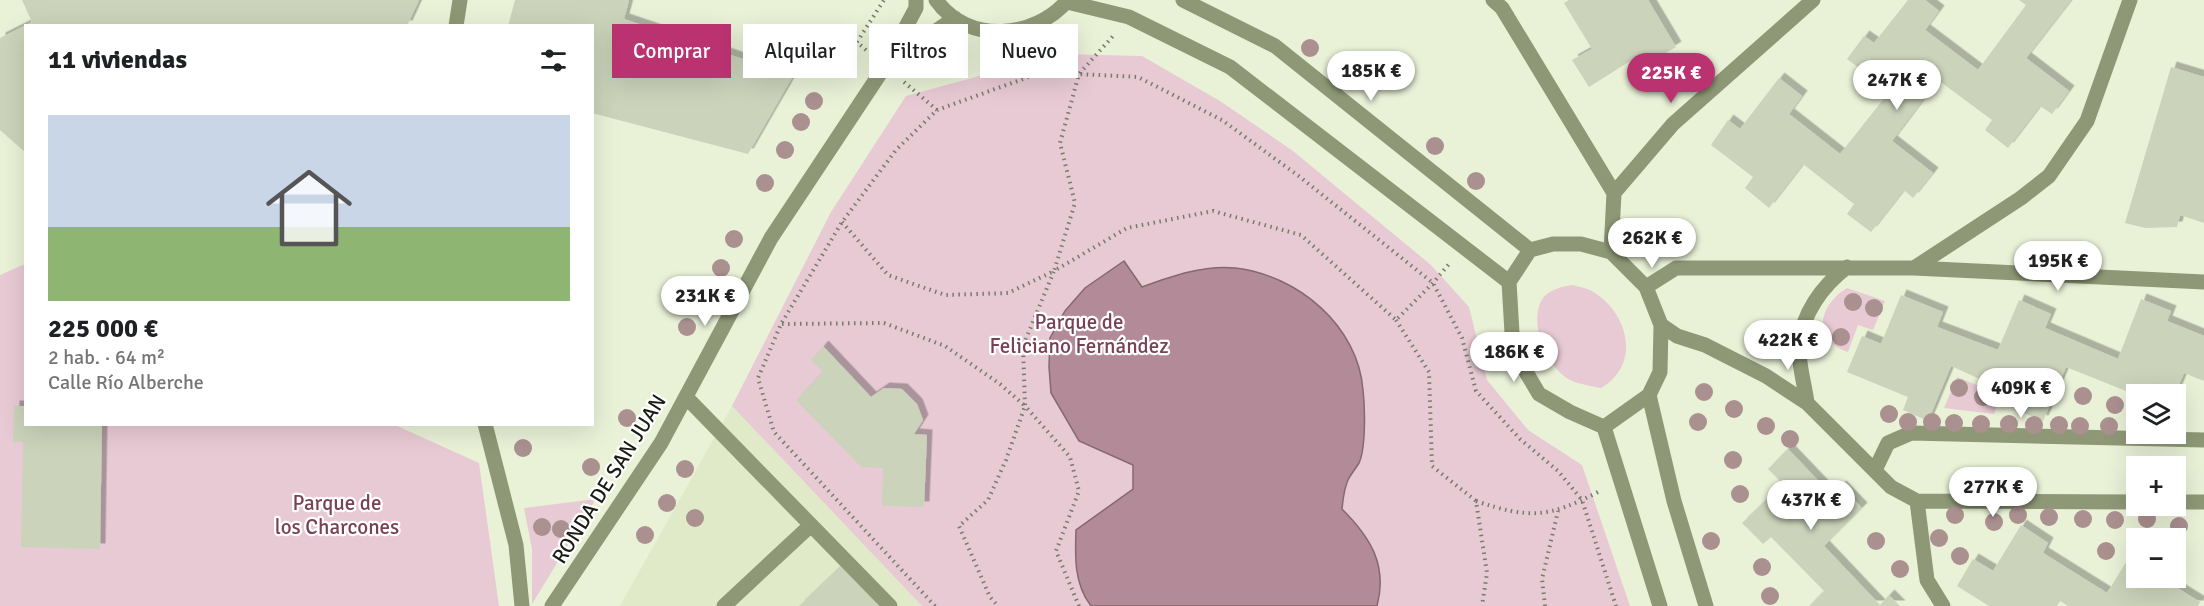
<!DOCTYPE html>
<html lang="es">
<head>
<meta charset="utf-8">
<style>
  body { margin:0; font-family:Signika,sans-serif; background:#f2f2f2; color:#202124; height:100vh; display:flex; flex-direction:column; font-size:22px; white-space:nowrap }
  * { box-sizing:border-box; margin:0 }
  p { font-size:20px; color:#757577 }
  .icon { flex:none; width:33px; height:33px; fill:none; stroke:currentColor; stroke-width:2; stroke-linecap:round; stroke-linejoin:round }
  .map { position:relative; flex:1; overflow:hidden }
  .side { position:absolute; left:24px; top:24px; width:570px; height:402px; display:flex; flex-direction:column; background:#fff; border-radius:0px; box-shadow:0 6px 24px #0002 }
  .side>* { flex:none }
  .hud { position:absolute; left:612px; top:24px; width:570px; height:54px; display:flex; gap:12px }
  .controls { position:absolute; left:2126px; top:384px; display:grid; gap:12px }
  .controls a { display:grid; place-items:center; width:60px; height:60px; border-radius:0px; background:#fff; box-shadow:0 6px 24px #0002; font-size:30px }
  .price { position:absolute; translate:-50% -51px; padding:0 14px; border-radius:21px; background:#fff; color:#222; font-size:20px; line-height:39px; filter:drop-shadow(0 2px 3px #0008) }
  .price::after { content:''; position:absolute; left:50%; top:36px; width:18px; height:14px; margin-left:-9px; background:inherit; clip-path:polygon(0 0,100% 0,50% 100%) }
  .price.selected { background:#ba3270; color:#fff }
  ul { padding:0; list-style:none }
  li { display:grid; align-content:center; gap:12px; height:318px; padding:0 24px }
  li span { display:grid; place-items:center; height:186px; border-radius:0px; color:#555 }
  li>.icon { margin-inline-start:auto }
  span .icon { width:108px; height:108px; fill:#fffc; stroke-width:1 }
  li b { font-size:26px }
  h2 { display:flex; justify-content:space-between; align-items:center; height:72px; padding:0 24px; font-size:26px }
  .pill { padding:0 21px; border-radius:0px; background:#fff; box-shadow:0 6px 24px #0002; font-size:21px; line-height:54px }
  .pill.selected { background:#ba3270; color:#fff }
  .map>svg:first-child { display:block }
  .built { fill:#e0eac8 }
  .green { fill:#e8cad4 }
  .water { fill:#b38a97; stroke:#84696f; stroke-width:1.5 }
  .building { fill:#cbd3ba; filter:url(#shadow) }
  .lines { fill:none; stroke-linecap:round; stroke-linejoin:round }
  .path { stroke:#767c6b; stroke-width:4; stroke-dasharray:1.5 4.5; stroke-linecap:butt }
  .minor { stroke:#8e9876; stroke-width:15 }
  .tree { fill:#ab9090 }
  .labels { text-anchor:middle; stroke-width:4.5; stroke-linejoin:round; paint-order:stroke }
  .park-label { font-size:21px; fill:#794156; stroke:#fff }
  .street-label { font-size:21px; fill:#181b12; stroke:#fff }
</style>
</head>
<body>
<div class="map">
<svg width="2204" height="606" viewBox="0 0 2204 606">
  <defs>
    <filter id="shadow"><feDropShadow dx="5.5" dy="-5.5" stdDeviation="0" flood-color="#0004"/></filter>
  </defs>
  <rect width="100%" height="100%" fill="#e9f1d7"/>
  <!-- built -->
  <path class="built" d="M 732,406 L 922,606 L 620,606 Z"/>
  <!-- green -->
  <path class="green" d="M 1060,54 L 1142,56 L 1220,101 L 1293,151 L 1431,265 L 1469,307 L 1487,380 L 1528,430 L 1582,465 L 1630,606 L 922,606 L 732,406 L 831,212 L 906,96 Z
    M 25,264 L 26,424 L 395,425 L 479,463 L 499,606 L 0,606 L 0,275 Z
    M 1572,285 C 1580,287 1588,288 1595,293 C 1629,315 1641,365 1601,388 C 1591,386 1579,384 1570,380 C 1547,368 1527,321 1543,298 C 1550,289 1562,287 1572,285 Z
    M 1847,288 L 1885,301 L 1873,330 L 1858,325 L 1848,352 C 1810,340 1819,305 1847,288 Z
    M 1957,377 L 2001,395 L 1994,414 L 1944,408 Z
    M 596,499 L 532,604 L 532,549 L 524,508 Z"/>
  <!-- water -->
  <path class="water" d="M 1124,261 L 1142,287 C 1172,276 1203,265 1235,268 C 1298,275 1358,326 1363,390 C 1365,407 1366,448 1359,463 C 1356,468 1352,473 1349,478 C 1344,487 1343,499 1342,509 C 1370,537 1388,565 1377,606 L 1091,606 C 1074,584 1075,557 1076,530 L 1133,489 L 1133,465 L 1079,441 L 1051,393 L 1049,367 L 1050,338 L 1065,311 L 1085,288 Z"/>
  <!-- building -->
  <path class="building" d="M 22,0 L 419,0 L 407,26 L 26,26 L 26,153 L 0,130 L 0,38 L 32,22 Z
    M 515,0 L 629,0 L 624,19 L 793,76 L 748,154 L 592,113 L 592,26 L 508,26 Z
    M 1569,0 L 1648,0 L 1676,47 L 1649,63 L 1643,53 L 1589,87 L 1572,60 L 1592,49 L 1564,3 Z
    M 1908,0 L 1925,0 L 1939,11 L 1925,30 L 1978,70 L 2026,5 L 2019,0 L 2071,0 L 2026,58 L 2069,91 L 2052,114 L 2040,106 L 2008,148 L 1985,130 L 1992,120 L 1938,80 L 1892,141 L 1933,173 L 1913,198 L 1904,190 L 1871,232 L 1847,214 L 1854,204 L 1803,164 L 1769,208 L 1745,188 L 1753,177 L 1711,145 L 1728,120 L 1740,129 L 1779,78 L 1802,96 L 1789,114 L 1840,154 L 1890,91 L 1847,59 L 1864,36 L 1874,43 Z
    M 2171,67 L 2204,77 L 2204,223 L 2180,215 L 2177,227 L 2145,228 L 2125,223 Z
    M 1901,295 L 1943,312 L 1937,327 L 1998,350 L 2019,300 L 2051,314 L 2045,328 L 2118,359 L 2141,299 L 2171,311 L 2167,321 L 2204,336 L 2204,381 L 2184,373 L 2175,394 L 2136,395 L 2066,367 L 2043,421 L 2019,411 L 2024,399 L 1951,366 L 1928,421 L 1903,410 L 1908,397 L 1847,372 L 1862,336 L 1881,344 Z
    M 823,346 L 871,397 L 884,388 L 902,389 L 917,404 L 923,420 L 914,434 L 927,435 L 924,507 L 882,506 L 883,468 L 861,467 L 796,400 L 823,372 L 811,360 Z
    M 14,406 L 26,406 L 26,424 L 102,424 L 100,549 L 21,547 L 23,442 L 13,442 Z
    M 1788,449 L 1832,495 L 1841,486 L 1862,508 L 1824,546 L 1880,605 L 1889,595 L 1900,606 L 1809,606 L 1824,591 L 1771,537 L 1763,544 L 1742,523 L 1783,484 L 1768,469 Z
    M 2021,525 L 2048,543 L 2043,553 L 2107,593 L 2136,546 L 2136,578 L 2161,578 L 2200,602 L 2198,606 L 2068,606 L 2060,601 L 2057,606 L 1989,606 L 1957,586 L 1973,559 L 1993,571 Z
    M 842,565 L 881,606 L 799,606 Z"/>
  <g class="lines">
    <!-- path -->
    <path class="path" d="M 866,50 L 857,42 L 884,0
      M 904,82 L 937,110
      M 842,222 L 888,275 L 945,295 L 1008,293 L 1054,271 L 1075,203 L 1060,143 L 1079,74 L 1113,36
      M 1396,320 L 1429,372 L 1432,466 L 1476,501 L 1487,573 L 1482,606
      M 782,324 L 884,323 L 945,346 L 1000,384 L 1025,406 L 1006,460 L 988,500 L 959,526 L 990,597 L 998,606
      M 1476,501 C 1529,519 1548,518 1598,492
      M 935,606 L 774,432 L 758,378 L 781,324 L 842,222 L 896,150 L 937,110 L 1034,75 L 1079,74 L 1138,77 L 1222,120 L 1300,177 L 1433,283 L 1462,338 L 1476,391 L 1520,439 L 1558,471 L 1582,500 L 1616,606
      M 1079,606 L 1056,551 L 1079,491 L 1070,457 L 1025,406 L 1023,346 L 1054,271 L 1127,228 L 1213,211 L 1301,235 L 1396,320 L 1433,283 L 1449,264
      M 1545,606 L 1542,579 L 1558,511"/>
    <!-- minor -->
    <path class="minor" d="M 936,0 C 968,45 1035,39 1068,0
      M 1183,0 L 1275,46 L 1530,250
      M 1493,0 L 1502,8 L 1614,193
      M 1067,2 L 1129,17 L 1230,67 L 1509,282
      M 456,26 L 460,0
      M 888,64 L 955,18
      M 1553,244 L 1581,244 L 1611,252 L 1646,287 L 1661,325 L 1660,372 L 1649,395 L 1604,427 L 1570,412 L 1539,394 L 1513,350 L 1509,282 L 1530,250 Z
      M 1611,252 L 1614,193 L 1673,124 L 1813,0
      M 1914,268 L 2204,282
      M 1646,287 L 1676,268 L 1914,268 L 2021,198 L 2049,176 L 2087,121 L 2130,0
      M 1661,325 L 1677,336 L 1705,345 L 1766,376 L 1807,403 L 1891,487 L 1917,501 L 2136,502
      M 1649,395 L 1674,501 L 1706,606
      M 686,397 L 890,606
      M 1807,403 C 1805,385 1798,364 1799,346 C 1802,314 1822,286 1847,267
      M 485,424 L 516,545 L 522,606
      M 1604,427 L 1660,606
      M 1875,470 L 1888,443 L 1911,433 L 2204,440
      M 1917,501 L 1927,580 L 1943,606
      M 2175,502 L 2204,502
      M 552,606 L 661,443 L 771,238 L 885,66 L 916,8 L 916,0
      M 724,606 L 811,525"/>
  </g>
  <!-- trees -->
  <g class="tree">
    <circle cx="1310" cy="48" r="9"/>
    <circle cx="814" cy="101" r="9"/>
    <circle cx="801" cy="122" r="9"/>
    <circle cx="1435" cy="146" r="9"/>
    <circle cx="785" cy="150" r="9"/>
    <circle cx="1476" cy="181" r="9"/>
    <circle cx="765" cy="183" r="9"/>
    <circle cx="734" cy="239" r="9"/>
    <circle cx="721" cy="268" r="9"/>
    <circle cx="702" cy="299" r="9"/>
    <circle cx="1853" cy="302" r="9"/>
    <circle cx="1874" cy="308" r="9"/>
    <circle cx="687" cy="327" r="9"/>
    <circle cx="1841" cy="337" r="9"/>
    <circle cx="1959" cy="388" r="9"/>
    <circle cx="1704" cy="392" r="9"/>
    <circle cx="2083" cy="396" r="9"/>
    <circle cx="1983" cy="397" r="9"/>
    <circle cx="2115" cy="405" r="9"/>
    <circle cx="1734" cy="409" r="9"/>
    <circle cx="1889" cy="414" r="9"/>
    <circle cx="627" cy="418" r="9"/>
    <circle cx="1698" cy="422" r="9"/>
    <circle cx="1908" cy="422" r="9"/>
    <circle cx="1932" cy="422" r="9"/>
    <circle cx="1954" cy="423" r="9"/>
    <circle cx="1981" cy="424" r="9"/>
    <circle cx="2009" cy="424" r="9"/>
    <circle cx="2034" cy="425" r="9"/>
    <circle cx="2059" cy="425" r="9"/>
    <circle cx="1766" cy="426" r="9"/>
    <circle cx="2080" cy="426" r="9"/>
    <circle cx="2109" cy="426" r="9"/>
    <circle cx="1790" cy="439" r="9"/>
    <circle cx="523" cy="448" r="9"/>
    <circle cx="1733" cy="460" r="9"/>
    <circle cx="591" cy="467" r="9"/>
    <circle cx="685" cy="469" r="9"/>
    <circle cx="1740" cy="494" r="9"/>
    <circle cx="667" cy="503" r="9"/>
    <circle cx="1955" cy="515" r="9"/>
    <circle cx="2018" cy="515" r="9"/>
    <circle cx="2049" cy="517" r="9"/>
    <circle cx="695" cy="518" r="9"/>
    <circle cx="2083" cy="519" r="9"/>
    <circle cx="2147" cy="519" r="9"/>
    <circle cx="2115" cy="520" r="9"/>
    <circle cx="1994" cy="522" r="9"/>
    <circle cx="2179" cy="526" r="9"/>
    <circle cx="542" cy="527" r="9"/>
    <circle cx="561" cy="529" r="9"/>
    <circle cx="645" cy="535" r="9"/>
    <circle cx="1939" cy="538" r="9"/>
    <circle cx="1711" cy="541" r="9"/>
    <circle cx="1876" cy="541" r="9"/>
    <circle cx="2106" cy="551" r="9"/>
    <circle cx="1960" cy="556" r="9"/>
    <circle cx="1762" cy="567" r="9"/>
    <circle cx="1900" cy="569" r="9"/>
    <circle cx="1770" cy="596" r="9"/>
  </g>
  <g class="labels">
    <!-- park labels -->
    <g class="park-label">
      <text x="1079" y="329">Parque de<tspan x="1079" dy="24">Feliciano Fernández</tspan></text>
      <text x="337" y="510">Parque de<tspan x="337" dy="24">los Charcones</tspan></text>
    </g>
    <!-- street labels -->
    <g class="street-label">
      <text transform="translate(609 479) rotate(-58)" y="7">RONDA DE SAN JUAN</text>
    </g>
  </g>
</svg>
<div class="controls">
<a><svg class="icon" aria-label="layers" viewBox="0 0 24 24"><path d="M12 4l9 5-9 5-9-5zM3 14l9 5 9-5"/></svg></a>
<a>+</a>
<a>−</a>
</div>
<b class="price" style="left:1371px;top:102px">185K €</b>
<b class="price selected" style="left:1671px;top:104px">225K €</b>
<b class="price" style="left:1897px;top:111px">247K €</b>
<b class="price" style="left:1652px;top:269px">262K €</b>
<b class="price" style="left:2058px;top:292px">195K €</b>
<b class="price" style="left:705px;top:327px">231K €</b>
<b class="price" style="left:1788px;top:371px">422K €</b>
<b class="price" style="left:1514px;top:383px">186K €</b>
<b class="price" style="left:2021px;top:419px">409K €</b>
<b class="price" style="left:1993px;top:518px">277K €</b>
<b class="price" style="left:1811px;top:531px">437K €</b>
<div class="hud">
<a class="pill selected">Comprar</a>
<a class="pill">Alquilar</a>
<a class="pill">Filtros</a>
<a class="pill">Nuevo</a>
</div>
<section class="side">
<h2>11 viviendas<svg class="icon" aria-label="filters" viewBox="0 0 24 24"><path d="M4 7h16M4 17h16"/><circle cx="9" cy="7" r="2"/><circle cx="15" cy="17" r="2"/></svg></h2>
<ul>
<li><span style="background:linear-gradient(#c9d6e8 60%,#8fb573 0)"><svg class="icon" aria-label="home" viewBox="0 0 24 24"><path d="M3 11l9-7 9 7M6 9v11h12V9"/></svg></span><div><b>225 000 €</b><p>2 hab. · 64 m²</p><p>Calle Río Alberche</p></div></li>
</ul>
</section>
</div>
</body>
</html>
